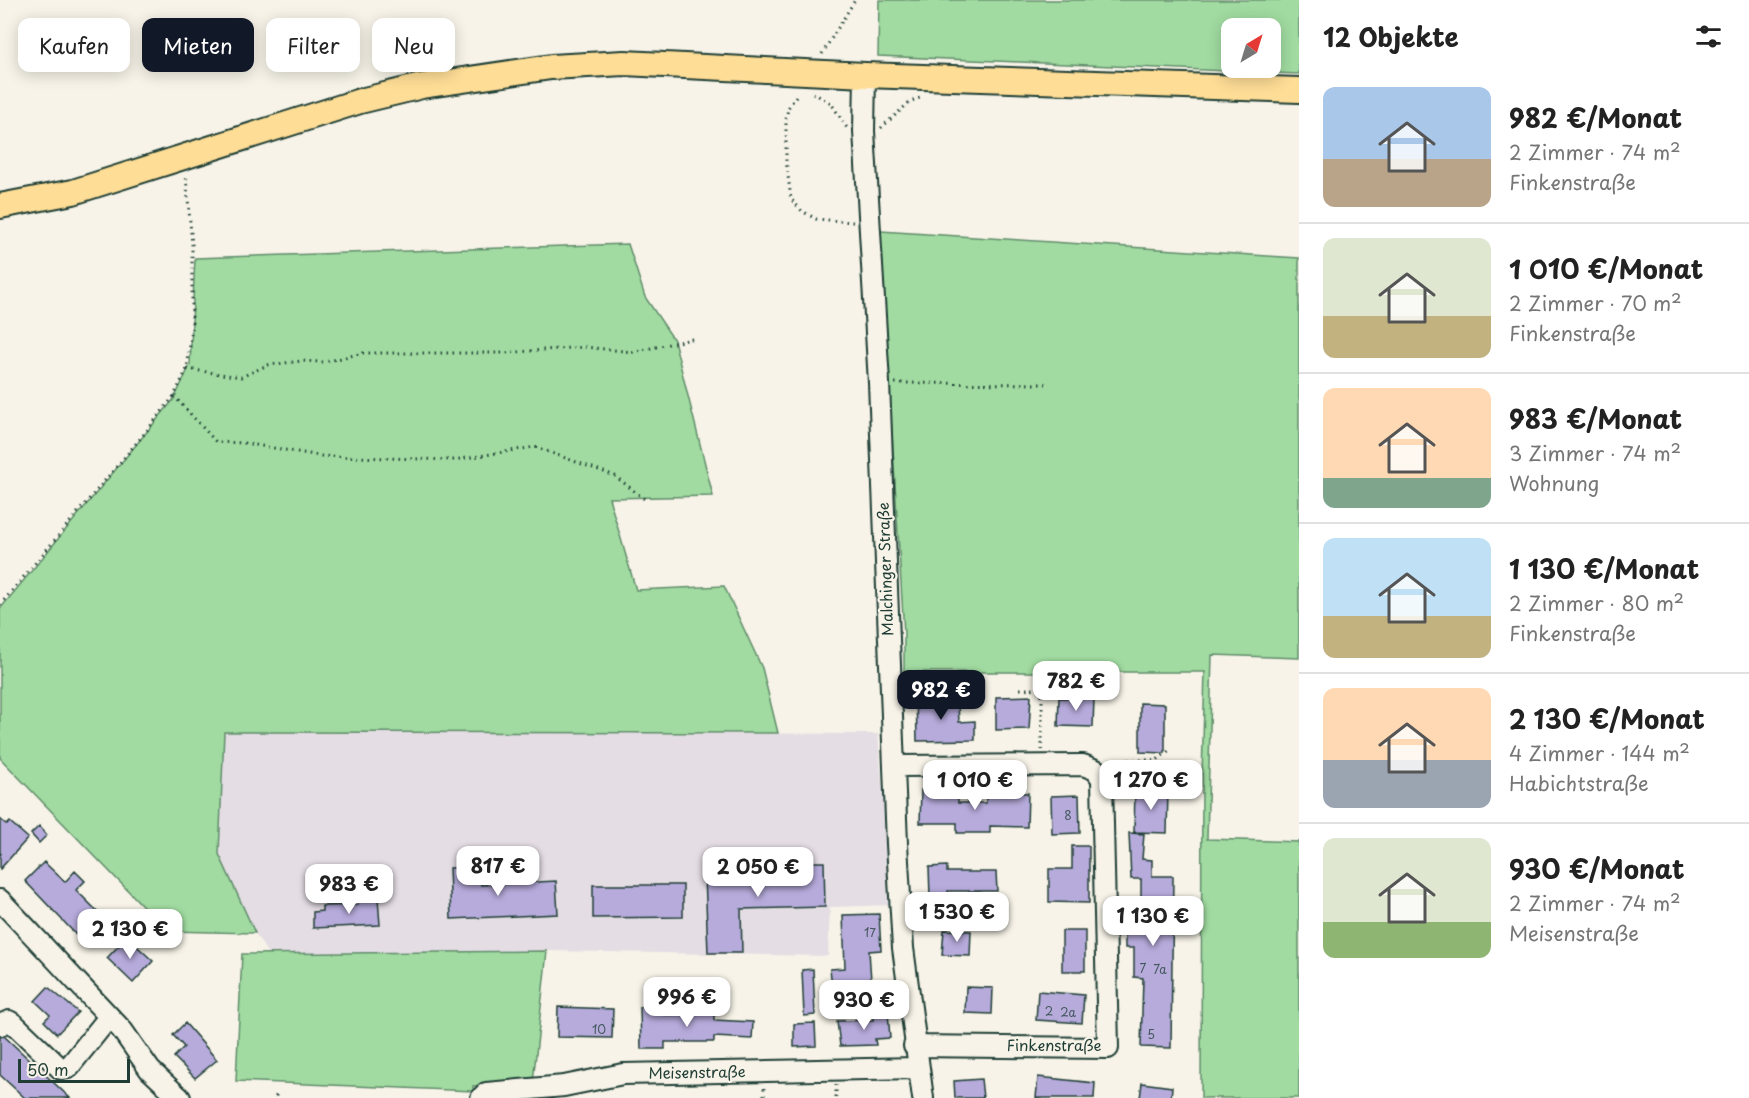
<!DOCTYPE html>
<html lang="de">
<head>
<meta charset="utf-8">
<style>
  body { margin:0; font-family:"Playpen Sans",sans-serif; background:#f6f6f6; color:#222; height:100vh; display:flex; flex-direction:column; font-size:22px; white-space:nowrap }
  * { box-sizing:border-box; margin:0 }
  p { font-size:20px; color:#767676 }
  .icon { flex:none; width:33px; height:33px; fill:none; stroke:currentColor; stroke-width:2; stroke-linecap:round; stroke-linejoin:round }
  .map { position:relative; flex:1; overflow:hidden }
  .panel { display:flex; flex-direction:column; background:#fff; width:450px }
  .panel>* { flex:none }
  .top-card { position:absolute; left:18px; top:18px; width:570px; height:54px; display:flex; gap:12px }
  .needle { width:39px; rotate:38deg }
  .controls { position:absolute; left:1221px; top:18px; display:grid; gap:12px }
  .controls a { display:grid; place-items:center; width:60px; height:60px; border-radius:12px; background:#fff; box-shadow:0 3px 15px #0003; font-size:30px }
  .scale { position:absolute; left:18px; bottom:15px; width:112px; box-sizing:border-box; padding-left:6px; border:3px solid #1f3d34; border-top:0; font-size:16px; line-height:21px; white-space:nowrap; color:#1f3d34; -webkit-text-stroke:4px #f7f3e8; paint-order:stroke }
  .price { position:absolute; translate:-50% -51px; padding:0 14px; border-radius:12px; background:#fff; color:#222; font-size:20px; line-height:39px; filter:drop-shadow(0 2px 3px #0008) }
  .price::after { content:''; position:absolute; left:50%; top:36px; width:18px; height:14px; margin-left:-9px; background:inherit; clip-path:polygon(0 0,100% 0,50% 100%) }
  .price.on { background:#111827; color:#fff }
  ul { padding:0; list-style:none }
  li { display:flex; align-items:center; gap:18px; height:150px; padding:0 24px }
  li+li { border-top:2px solid #e0e0e0 }
  li span { display:grid; place-items:center; flex:none; width:168px; height:120px; border-radius:12px; color:#555 }
  li>.icon { margin-inline-start:auto }
  span .icon { width:72px; height:72px; fill:#fffc; stroke-width:1 }
  li b { font-size:26px }
  h2 { display:flex; justify-content:space-between; align-items:center; height:72px; padding:0 24px; font-size:26px }
  .pill { padding:0 21px; border-radius:12px; background:#fff; box-shadow:0 3px 15px #0003; font-size:21px; line-height:54px }
  .pill.on { background:#111827; color:#fff }
  main { display:flex; flex:1; min-height:0 }
  .map>svg:first-child { display:block }
  .built { fill:#e4dde4 }
  .green { fill:#a1dba1; stroke:#608c6a; stroke-width:1.5; fill-rule:evenodd }
  .building { fill:#b6abdb; stroke:#1f3d34; stroke-width:1.5 }
  .lines { fill:none; stroke-linecap:round; stroke-linejoin:round }
  .minor-casing { stroke:#1f3d34; stroke-width:24 }
  .major-casing { stroke:#1f3d34; stroke-width:28 }
  .path { stroke:#1f3d34; stroke-width:3; stroke-dasharray:1.5 4.5; stroke-linecap:butt }
  .minor { stroke:#f7f3e8; stroke-width:20 }
  .major { stroke:#fedd96; stroke-width:24 }
  .labels { text-anchor:middle; stroke-width:4.5; stroke-linejoin:round; paint-order:stroke }
  .number-label { font-size:12px; fill:#45585e }
  .street-label { font-size:15px; fill:#1f3d34; stroke:#f7f3e8 }
</style>
</head>
<body>
<main>
<div class="map">
<svg width="1299" height="1098" viewBox="0 0 1299 1098">
  <rect width="100%" height="100%" fill="#f7f3e8"/>
  <filter id="ink" filterUnits="userSpaceOnUse"><feTurbulence type="fractalNoise" baseFrequency=".0167" numOctaves="2"/><feDisplacementMap in="SourceGraphic" scale="12" xChannelSelector="R" yChannelSelector="G"/><feConvolveMatrix kernelMatrix="1 2 1 2 8 2 1 2 1" color-interpolation-filters="sRGB"/></filter>
  <g filter="url(#ink)">
    <!-- built -->
    <path class="built" d="M 224,732 L 878,734 L 892,905 L 830,907 L 828,956 L 547,951 L 268,954 L 255,933 L 219,854 Z"/>
    <!-- green -->
    <path class="green" d="M 879,0 L 1299,0 L 1299,74 L 878,56 ZM 1232,28 L 1270,28 L 1270,68 L 1232,68 Z
      M 880,231 L 1299,258 L 1299,658 L 1212,655 L 1207,839 L 1299,842 L 1299,1098 L 1201,1098 L 1202,775 L 1205,672 L 904,672 L 904,634 Z
      M 628,244 L 645,297 L 674,340 L 713,496 L 609,498 L 636,590 L 724,586 L 762,668 L 778,733 L 224,732 L 219,854 L 255,933 L 167,931 L 0,758 L 0,609 L 174,399 L 190,365 L 195,258 Z
      M 547,951 L 533,1082 L 473,1086 L 473,1091 L 236,1081 L 242,954 Z"/>
    <!-- building -->
    <path class="building" d="M 916,691 L 931,691 L 931,704 L 958,704 L 959,722 L 975,721 L 975,740 L 917,741 Z
      M 1031,696 L 1029,729 L 996,730 L 996,697 Z
      M 1059,698 L 1094,698 L 1093,727 L 1058,726 Z
      M 1140,703 L 1165,704 L 1165,753 L 1140,752 Z
      M 1131,767 L 1145,768 L 1145,782 L 1130,781 Z
      M 1135,789 L 1168,790 L 1167,833 L 1134,832 Z
      M 921,790 L 958,791 L 958,803 L 986,803 L 986,792 L 1028,793 L 1027,827 L 990,826 L 990,833 L 957,833 L 957,823 L 920,823 Z
      M 1079,795 L 1080,833 L 1052,834 L 1051,796 Z
      M 0,819 L 7,825 L 10,822 L 28,838 L 0,869 Z
      M 39,826 L 47,835 L 39,843 L 31,834 Z
      M 1129,833 L 1144,834 L 1142,859 L 1152,860 L 1152,876 L 1173,876 L 1171,1048 L 1141,1047 L 1143,978 L 1134,977 L 1134,948 L 1125,948 L 1125,923 L 1141,923 L 1141,879 L 1131,879 Z
      M 1072,846 L 1089,846 L 1089,903 L 1049,902 L 1049,869 L 1072,869 Z
      M 44,862 L 65,882 L 75,871 L 85,881 L 76,890 L 109,923 L 86,945 L 25,881 Z
      M 805,862 L 824,862 L 825,907 L 741,909 L 742,953 L 708,953 L 705,876 L 748,875 L 747,865 Z
      M 947,866 L 947,872 L 996,872 L 997,891 L 948,891 L 949,896 L 930,897 L 929,867 Z
      M 480,867 L 481,885 L 556,881 L 558,914 L 451,919 L 449,868 Z
      M 593,885 L 683,885 L 683,917 L 593,918 Z
      M 378,898 L 380,925 L 313,928 L 313,912 L 322,911 L 322,906 L 358,905 L 357,899 Z
      M 879,914 L 881,950 L 869,951 L 872,995 L 833,994 L 830,969 L 845,968 L 843,915 Z
      M 944,930 L 971,931 L 970,956 L 942,955 Z
      M 1062,931 L 1085,931 L 1085,971 L 1062,971 Z
      M 127,937 L 153,961 L 133,983 L 107,958 Z
      M 813,969 L 815,1015 L 804,1016 L 802,970 Z
      M 48,987 L 78,1012 L 57,1034 L 44,1021 L 50,1015 L 35,1001 Z
      M 966,987 L 993,988 L 992,1014 L 965,1013 Z
      M 1038,991 L 1084,995 L 1082,1023 L 1036,1020 Z
      M 558,1007 L 613,1009 L 612,1038 L 557,1037 Z
      M 640,1007 L 664,1007 L 664,1015 L 714,1014 L 714,1020 L 753,1022 L 752,1039 L 714,1037 L 714,1042 L 665,1042 L 665,1049 L 641,1049 Z
      M 888,1012 L 890,1038 L 875,1039 L 876,1045 L 840,1046 L 837,1021 L 873,1020 L 873,1013 Z
      M 185,1023 L 217,1060 L 195,1078 L 174,1057 L 184,1047 L 173,1035 Z
      M 815,1023 L 816,1046 L 794,1047 L 794,1024 Z
      M 4,1036 L 70,1098 L 25,1098 L 0,1075 L 0,1037 Z
      M 1038,1077 L 1095,1083 L 1094,1098 L 1036,1098 Z
      M 981,1079 L 983,1098 L 955,1098 L 954,1081 Z
      M 1142,1083 L 1172,1087 L 1171,1098 L 1140,1098 Z"/>
    <g class="lines">
      <!-- minor casing -->
      <g class="minor-casing">
        <path id="minor" d="M 865,75 L 864,131 L 879,383 L 897,844 L 903,948 L 923,1098
          M 894,766 L 1083,765 L 1096,770 L 1102,779 L 1108,1048 L 914,1046
          M 0,900 L 122,1030 L 150,1070 L 180,1098
          M 0,1025 L 9,1021 L 14,1024 L 61,1069 L 68,1068 L 109,1017
          M 481,1098 L 486,1093 L 564,1086 L 623,1074 L 917,1068"/>
      </g>
      <!-- major casing -->
      <g class="major-casing">
        <path id="major" d="M 0,206 L 73,192 L 360,101 L 422,86 L 551,67 L 624,63 L 865,75 L 1299,90"/>
      </g>
      <!-- path -->
      <path class="path" d="M 822,54 L 855,0
        M 813,93 L 831,103 L 847,128
        M 796,96 L 788,108 L 786,120 L 786,160 L 791,199 L 802,211 L 816,219 L 853,222
        M 881,128 L 911,101 L 923,97
        M 187,369 L 241,377 L 268,365 L 301,361 L 324,362 L 363,353 L 503,353 L 585,347 L 633,352 L 696,338
        M 895,383 L 1046,384
        M 174,396 L 216,442 L 244,443 L 321,456 L 454,460 L 535,447 L 615,476 L 647,501
        M 0,605 L 149,428 L 174,396 L 187,369 L 192,328 L 192,245 L 186,175
        M 1020,689 L 1070,689
        M 1042,689 L 1042,750
        M 1110,760 L 1157,760 L 1170,750
        M 0,854 L 1,853
        M 764,1088 L 764,1098
        M 276,1095 L 276,1098
        M 836,1098 L 836,1085"/>
      <!-- minor -->
      <use href="#minor" class="minor"/>
      <!-- major -->
      <use href="#major" class="major"/>
    </g>
  </g>
  <g class="labels">
    <!-- number labels -->
    <g class="number-label">
      <text x="1068" y="820">8</text>
      <text x="870" y="937">17</text>
      <text x="1143" y="973">7</text>
      <text x="1160" y="974">7a</text>
      <text x="1049" y="1016">2</text>
      <text x="1068" y="1017">2a</text>
      <text x="599" y="1034">10</text>
      <text x="1151" y="1039">5</text>
    </g>
    <!-- street labels -->
    <g class="street-label">
      <text transform="translate(886 569) rotate(-92)" y="5">Malchinger Straße</text>
      <text x="1054" y="1051">Finkenstraße</text>
      <text transform="translate(697 1073) rotate(-1)" y="5">Meisenstraße</text>
    </g>
  </g>
</svg>
<div class="controls">
<a><svg class="needle" viewBox="-14 -14 28 28"><path d="M0-13l5 13h-10z" fill="#e53935"/><path d="M0 13l5-13h-10z" fill="#767676"/></svg></a>
</div>
<div class="scale">50 m</div>
<b class="price" style="left:1076px;top:712px">782 €</b>
<b class="price on" style="left:941px;top:721px">982 €</b>
<b class="price" style="left:975px;top:811px">1 010 €</b>
<b class="price" style="left:1151px;top:811px">1 270 €</b>
<b class="price" style="left:498px;top:897px">817 €</b>
<b class="price" style="left:758px;top:898px">2 050 €</b>
<b class="price" style="left:349px;top:915px">983 €</b>
<b class="price" style="left:957px;top:943px">1 530 €</b>
<b class="price" style="left:1153px;top:947px">1 130 €</b>
<b class="price" style="left:130px;top:960px">2 130 €</b>
<b class="price" style="left:687px;top:1028px">996 €</b>
<b class="price" style="left:864px;top:1031px">930 €</b>
<div class="top-card">
<a class="pill">Kaufen</a>
<a class="pill on">Mieten</a>
<a class="pill">Filter</a>
<a class="pill">Neu</a>
</div>
</div>
<section class="panel">
<h2>12 Objekte<svg class="icon" aria-label="filters" viewBox="0 0 24 24"><path d="M4 7h16M4 17h16"/><circle cx="9" cy="7" r="2"/><circle cx="15" cy="17" r="2"/></svg></h2>
<ul>
<li><span style="background:linear-gradient(#a9c7e8 60%,#b9a48a 0)"><svg class="icon" aria-label="home" viewBox="0 0 24 24"><path d="M3 11l9-7 9 7M6 9v11h12V9"/></svg></span><div><b>982 €/Monat</b><p>2 Zimmer · 74 m²</p><p>Finkenstraße</p></div></li>
<li><span style="background:linear-gradient(#dfe7d0 65%,#c2b280 0)"><svg class="icon" aria-label="home" viewBox="0 0 24 24"><path d="M3 11l9-7 9 7M6 9v11h12V9"/></svg></span><div><b>1 010 €/Monat</b><p>2 Zimmer · 70 m²</p><p>Finkenstraße</p></div></li>
<li><span style="background:linear-gradient(#ffd9b3 75%,#7fa58c 0)"><svg class="icon" aria-label="home" viewBox="0 0 24 24"><path d="M3 11l9-7 9 7M6 9v11h12V9"/></svg></span><div><b>983 €/Monat</b><p>3 Zimmer · 74 m²</p><p>Wohnung</p></div></li>
<li><span style="background:linear-gradient(#bfe0f5 65%,#c2b280 0)"><svg class="icon" aria-label="home" viewBox="0 0 24 24"><path d="M3 11l9-7 9 7M6 9v11h12V9"/></svg></span><div><b>1 130 €/Monat</b><p>2 Zimmer · 80 m²</p><p>Finkenstraße</p></div></li>
<li><span style="background:linear-gradient(#ffd9b3 60%,#9aa5b1 0)"><svg class="icon" aria-label="home" viewBox="0 0 24 24"><path d="M3 11l9-7 9 7M6 9v11h12V9"/></svg></span><div><b>2 130 €/Monat</b><p>4 Zimmer · 144 m²</p><p>Habichtstraße</p></div></li>
<li><span style="background:linear-gradient(#dfe7d0 70%,#8fb573 0)"><svg class="icon" aria-label="home" viewBox="0 0 24 24"><path d="M3 11l9-7 9 7M6 9v11h12V9"/></svg></span><div><b>930 €/Monat</b><p>2 Zimmer · 74 m²</p><p>Meisenstraße</p></div></li>
</ul>
</section>
</main>
</body>
</html>
